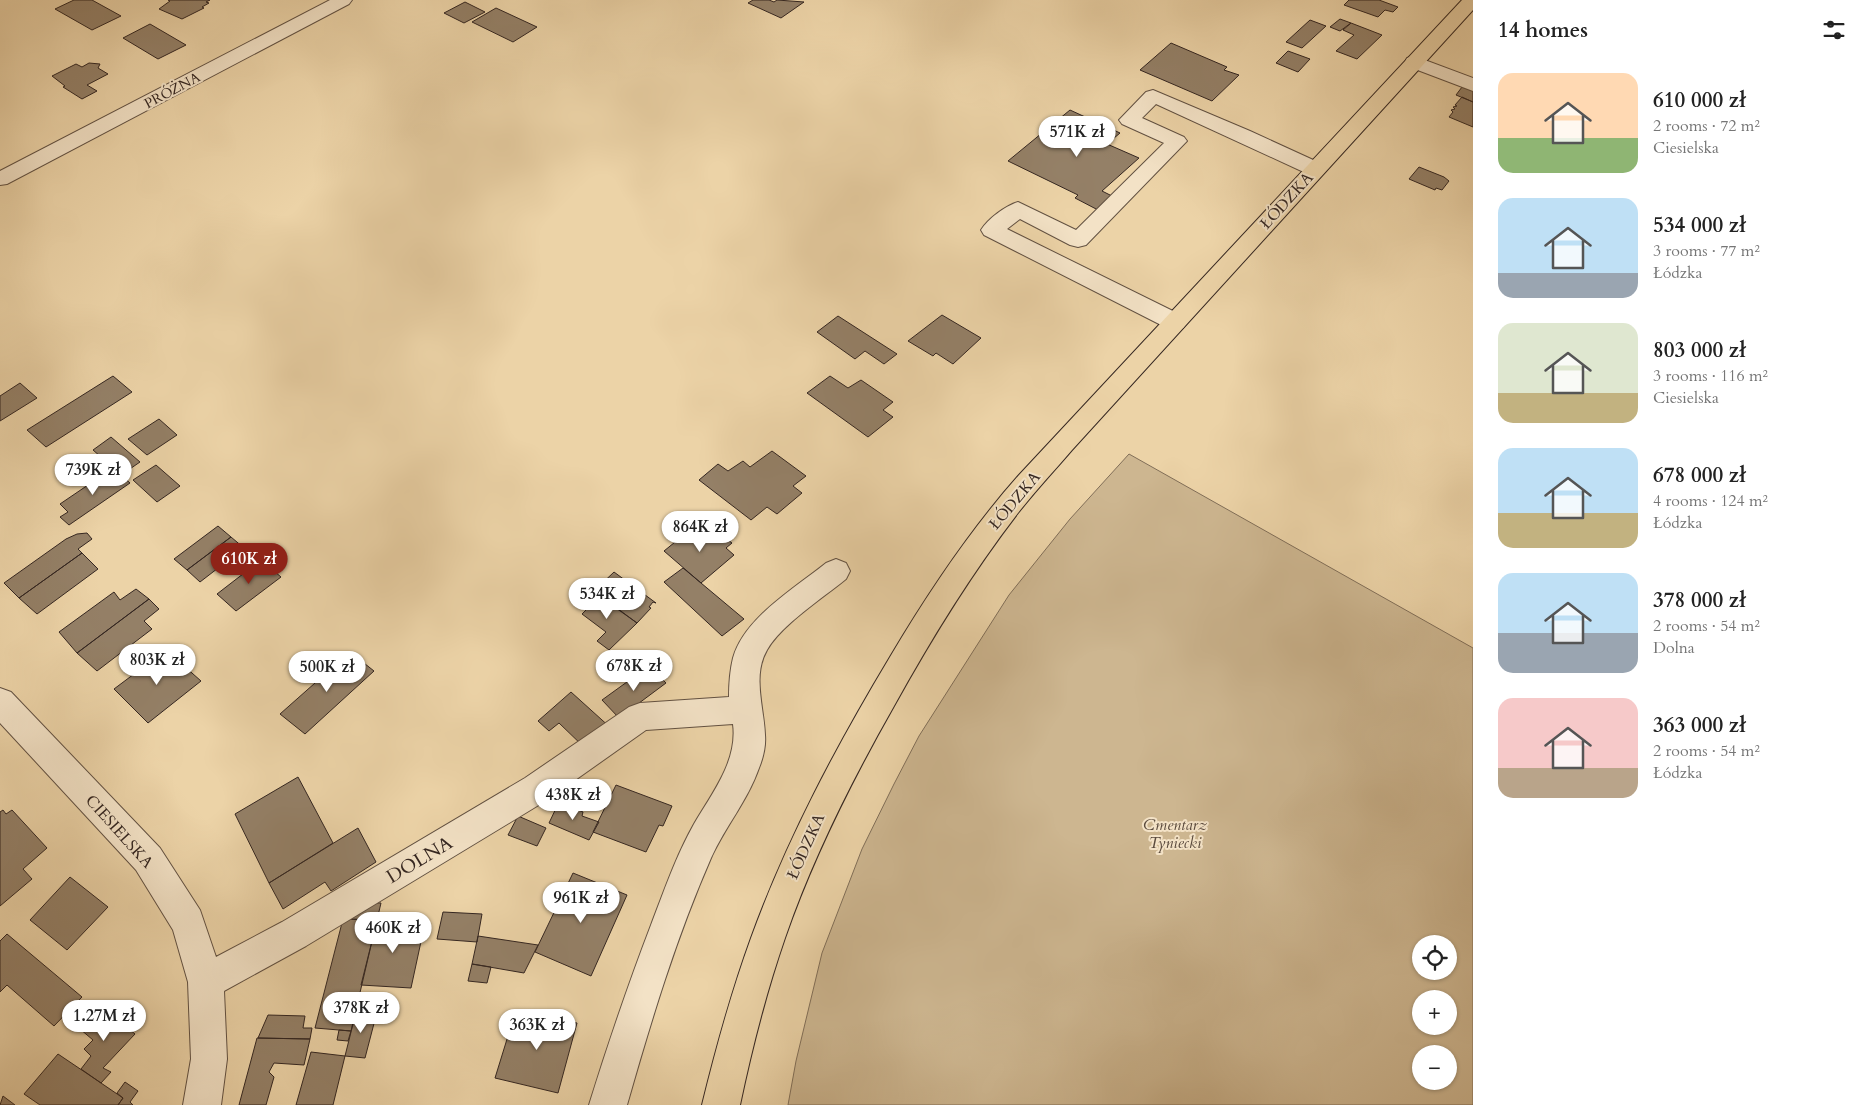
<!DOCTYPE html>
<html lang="en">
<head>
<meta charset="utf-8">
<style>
  body { margin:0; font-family:Cardo,serif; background:#f2f2f2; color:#222; height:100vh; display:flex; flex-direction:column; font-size:19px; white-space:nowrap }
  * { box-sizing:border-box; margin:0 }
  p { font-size:16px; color:#767676 }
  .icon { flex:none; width:28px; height:28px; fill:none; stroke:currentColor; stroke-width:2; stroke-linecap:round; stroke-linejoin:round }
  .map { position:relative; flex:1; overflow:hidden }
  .details { display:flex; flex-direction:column; background:#fff; width:400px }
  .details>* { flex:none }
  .fabs { position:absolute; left:1412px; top:935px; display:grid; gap:10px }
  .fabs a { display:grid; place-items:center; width:45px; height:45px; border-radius:50%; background:#fff; box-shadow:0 1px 4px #0004; font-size:25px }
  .price { position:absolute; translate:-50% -42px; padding:0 11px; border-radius:18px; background:#fff; color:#222; font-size:16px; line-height:32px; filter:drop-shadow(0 1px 2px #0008) }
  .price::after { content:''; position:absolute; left:50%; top:30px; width:15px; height:11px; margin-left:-8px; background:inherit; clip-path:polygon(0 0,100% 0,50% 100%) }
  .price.on { background:#8f2418; color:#fff }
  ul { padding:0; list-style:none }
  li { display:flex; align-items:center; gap:15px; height:125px; padding:0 25px }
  li span { display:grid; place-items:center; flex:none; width:140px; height:100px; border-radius:15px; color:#555 }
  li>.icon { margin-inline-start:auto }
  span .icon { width:60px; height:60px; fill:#fffc; stroke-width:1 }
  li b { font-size:21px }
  h2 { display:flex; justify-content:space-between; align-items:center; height:60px; padding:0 25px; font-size:21px }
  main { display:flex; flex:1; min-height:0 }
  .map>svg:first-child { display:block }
  .green { fill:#cdb690; stroke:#806e58; fill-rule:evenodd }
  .building { fill:#948067; stroke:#342621 }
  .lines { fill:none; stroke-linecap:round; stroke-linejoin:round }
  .minor-casing { stroke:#625142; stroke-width:2 }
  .major-casing { stroke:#342621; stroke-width:2 }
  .minor { fill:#f3e2c6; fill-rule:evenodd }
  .major { fill:#ecd3a7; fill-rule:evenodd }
  .labels { text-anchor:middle; stroke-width:4; stroke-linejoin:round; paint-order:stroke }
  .far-street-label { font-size:14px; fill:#342621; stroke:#f3e2c6 }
  .street-label { font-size:16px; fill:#342621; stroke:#f3e2c6 }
  .park-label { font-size:16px; font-style:italic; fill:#5a4a3d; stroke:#f3e2c6 }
  .near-street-label { font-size:19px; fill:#342621; stroke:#f3e2c6 }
</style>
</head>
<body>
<main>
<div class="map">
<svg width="1473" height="1105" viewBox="0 0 1473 1105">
  <rect width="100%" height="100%" fill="#ecd3a7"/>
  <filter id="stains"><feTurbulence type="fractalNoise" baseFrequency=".004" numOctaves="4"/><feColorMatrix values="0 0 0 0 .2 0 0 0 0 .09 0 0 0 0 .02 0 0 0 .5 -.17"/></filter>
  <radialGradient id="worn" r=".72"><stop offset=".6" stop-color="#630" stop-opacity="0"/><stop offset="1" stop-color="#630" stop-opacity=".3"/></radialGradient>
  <!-- green -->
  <path class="green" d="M 1129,454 L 1473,648 L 1473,1105 L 788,1105 L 796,1061 L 822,953 L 862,849 L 894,784 L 919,736 L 1009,595 L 1070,519 ZM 1421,944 L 1449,944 L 1449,971 L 1421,971 ZM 1421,999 L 1449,999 L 1449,1026 L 1421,1026 ZM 1421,1054 L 1449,1054 L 1449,1081 L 1421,1081 Z"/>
  <!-- building -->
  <path class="building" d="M 74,0 L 92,0 L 121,16 L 92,30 L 55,9 Z
    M 168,0 L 210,0 L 206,2 L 209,3 L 202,7 L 204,8 L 182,19 L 159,9 L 170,1 Z
    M 753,0 L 769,0 L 774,2 L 777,0 L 804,2 L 781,18 L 748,3 Z
    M 1349,0 L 1379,0 L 1398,7 L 1393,12 L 1385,10 L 1378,17 L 1344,5 Z
    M 465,2 L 485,12 L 464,23 L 444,13 Z
    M 496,8 L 537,27 L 513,42 L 472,22 Z
    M 1340,19 L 1351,23 L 1340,31 L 1330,27 Z
    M 1310,20 L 1326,26 L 1302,48 L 1286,42 Z
    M 1351,23 L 1382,35 L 1357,59 L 1336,51 L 1354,35 L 1343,30 Z
    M 150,24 L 186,45 L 158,59 L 123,38 Z
    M 1171,43 L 1227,67 L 1224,70 L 1239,75 L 1212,101 L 1140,70 Z
    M 1288,51 L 1310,59 L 1298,72 L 1276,63 Z
    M 89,63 L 100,64 L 98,68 L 108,74 L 87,85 L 97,91 L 82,99 L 63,87 L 65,86 L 52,76 L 76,64 L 82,67 Z
    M 1462,87 L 1473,91 L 1473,102 L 1456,95 Z
    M 1462,97 L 1473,102 L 1473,127 L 1449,117 L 1453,112 L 1451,110 L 1455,109 L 1453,107 L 1457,106 L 1455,105 Z
    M 1070,110 L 1120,133 L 1107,144 L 1139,158 L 1102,191 L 1112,196 L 1098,210 L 1075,198 L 1078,195 L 1008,161 Z
    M 1419,167 L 1444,177 L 1449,181 L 1442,190 L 1436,188 L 1435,190 L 1409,179 Z
    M 942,315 L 981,338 L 953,364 L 936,353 L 933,356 L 908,341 Z
    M 838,316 L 897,354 L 884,364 L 865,351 L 855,359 L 817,332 Z
    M 113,376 L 132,392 L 46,447 L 27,430 Z
    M 830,376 L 848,388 L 861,380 L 893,402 L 883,410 L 893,417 L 868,437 L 807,393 Z
    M 20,383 L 37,398 L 0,421 L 0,396 Z
    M 159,419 L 177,435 L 147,455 L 128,439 Z
    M 111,437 L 140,462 L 121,475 L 113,468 L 107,472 L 102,468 L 108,463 L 93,450 Z
    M 772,451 L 806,476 L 793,486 L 802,493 L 777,514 L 767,507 L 751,520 L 699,480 L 718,464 L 728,471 L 743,461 L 750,467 Z
    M 156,465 L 180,486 L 157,502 L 133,480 Z
    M 113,468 L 130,483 L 69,525 L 60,517 L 68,512 L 60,504 Z
    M 696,525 L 710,536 L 717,532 L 732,543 L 726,548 L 734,555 L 701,583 L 664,551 Z
    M 218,526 L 231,537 L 187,570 L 174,559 Z
    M 87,533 L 92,539 L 78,549 L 82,553 L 19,598 L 4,583 L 66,539 L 77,534 Z
    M 231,537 L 244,548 L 200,582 L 187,570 Z
    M 82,553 L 98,569 L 37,614 L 19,598 Z
    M 261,560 L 281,577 L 236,611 L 217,594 Z
    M 683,568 L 701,583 L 744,619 L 722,636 L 664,582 Z
    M 614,572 L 656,603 L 653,602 L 649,607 L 651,608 L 637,623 L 594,591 Z
    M 136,589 L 149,599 L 77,653 L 59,632 L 114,592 L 120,600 Z
    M 592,591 L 637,623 L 609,650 L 597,641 L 606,632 L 582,614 L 589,607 L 581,601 Z
    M 149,599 L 159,609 L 144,621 L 152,629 L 97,671 L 77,653 Z
    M 166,650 L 201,681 L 148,723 L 114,689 Z
    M 350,652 L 374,671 L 305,734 L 280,714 Z
    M 649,666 L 666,683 L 619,718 L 602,700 Z
    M 571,692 L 612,729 L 586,749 L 559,723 L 549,731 L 538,721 Z
    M 298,777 L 333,843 L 269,883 L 235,814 Z
    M 616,785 L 672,806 L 663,826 L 659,825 L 646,852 L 593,832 Z
    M 559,802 L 583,812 L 582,816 L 599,822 L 589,840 L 549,823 Z
    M 3,810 L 6,814 L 12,810 L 47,848 L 23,869 L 32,879 L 0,906 L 0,812 Z
    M 518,816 L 546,828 L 537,846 L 508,835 Z
    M 358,828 L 376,862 L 331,891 L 325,882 L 283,909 L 269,883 Z
    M 573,873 L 627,895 L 591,976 L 535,952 Z
    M 70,877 L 108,907 L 67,950 L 30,920 Z
    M 355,902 L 381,903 L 377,920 L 348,919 Z
    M 443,912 L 482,914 L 477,942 L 437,939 Z
    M 343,919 L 377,920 L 351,1031 L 315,1028 Z
    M 377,921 L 425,923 L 411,988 L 361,985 Z
    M 7,934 L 82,997 L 54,1026 L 7,985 L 0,992 L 0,941 Z
    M 478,936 L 538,945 L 524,973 L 472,964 Z
    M 472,964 L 491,967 L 487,983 L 468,981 Z
    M 101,1006 L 135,1034 L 103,1068 L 111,1072 L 101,1083 L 81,1069 L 91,1056 L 84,1049 L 93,1040 L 80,1029 Z
    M 516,1010 L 577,1023 L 558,1093 L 495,1078 Z
    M 356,1012 L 377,1012 L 365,1058 L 345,1056 Z
    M 268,1015 L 305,1016 L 303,1028 L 312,1028 L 310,1039 L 258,1038 Z
    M 339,1030 L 351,1031 L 348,1041 L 337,1040 Z
    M 257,1038 L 310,1039 L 304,1065 L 274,1063 L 269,1072 L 274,1077 L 266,1105 L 239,1105 Z
    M 311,1052 L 345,1056 L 333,1105 L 296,1105 Z
    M 58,1054 L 101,1083 L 123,1098 L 118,1105 L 40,1105 L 24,1094 Z
    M 125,1082 L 138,1091 L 130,1102 L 133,1105 L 118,1105 L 123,1098 L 117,1093 Z
    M 3,1096 L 15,1105 L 0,1105 Z"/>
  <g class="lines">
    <!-- minor casing -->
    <g class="minor-casing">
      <path id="minor" d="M 330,0 L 352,0 L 349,4 L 7,184 L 0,185 L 0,171 Z
        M 1414,56 L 1473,78 L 1473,91 L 1407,66 L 1405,62 L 1407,58 Z
        M 1153,90 L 1250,131 L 1322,164 L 1325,169 L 1322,174 L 1315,175 L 1308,174 L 1156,104 L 1142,118 L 1184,137 L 1187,141 L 1086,245 L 1078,247 L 1070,245 L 1020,219 L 1007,229 L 1183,316 L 1187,322 L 1183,328 L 1175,330 L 1167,328 L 984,235 L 981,230 C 988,219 1005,206 1018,202 L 1076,230 L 1164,143 L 1122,124 L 1119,120 L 1146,92 Z
        M 836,559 L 846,563 L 850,571 L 846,579 C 823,598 781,625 767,650 C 752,676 764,707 765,735 C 766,746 763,758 759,768 C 748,800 725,827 711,858 C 676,938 651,1021 627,1105 L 589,1105 C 608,1044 628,985 651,925 C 664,891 676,856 694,824 C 712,793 738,761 733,724 L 646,730 L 547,800 L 306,946 L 224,991 L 227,1059 L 221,1105 L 183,1105 L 191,1059 L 188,982 L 173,930 L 136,870 L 0,723 L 0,688 L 11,692 L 160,848 L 200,910 L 216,957 L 282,922 L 525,778 L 629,707 L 640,703 L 729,697 C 729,685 730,670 733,658 C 744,618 795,588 826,563 Z"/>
    </g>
    <!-- major casing -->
    <g class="major-casing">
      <path id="major" d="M 1462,0 L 1473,0 L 1473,10 L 1072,450 C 1054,471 1035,491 1018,513 C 971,574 931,639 894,706 C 852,780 813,857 785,938 C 766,993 752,1048 740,1105 L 702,1105 C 716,1048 731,993 751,938 C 787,839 836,747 890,657 C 928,593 970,530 1019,475 Z"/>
    </g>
    <!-- minor -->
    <use href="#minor" class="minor"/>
    <!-- major -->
    <use href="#major" class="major"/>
  </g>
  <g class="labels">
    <!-- far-street labels -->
    <g class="far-street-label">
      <text transform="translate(172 90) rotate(-28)" y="5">PRÓŻNA</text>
    </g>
    <!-- street labels -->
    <g class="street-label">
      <text transform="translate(1286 200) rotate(-48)" y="6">ŁÓDZKA</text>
      <text transform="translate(1014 500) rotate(-50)" y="6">ŁÓDZKA</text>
      <text transform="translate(120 831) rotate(48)" y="6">CIESIELSKA</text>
      <text transform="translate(805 846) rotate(-66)" y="6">ŁÓDZKA</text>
    </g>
    <!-- park labels -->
    <g class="park-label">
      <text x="1175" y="830">Cmentarz<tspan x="1175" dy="18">Tyniecki</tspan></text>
    </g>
    <!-- near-street labels -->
    <g class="near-street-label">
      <text transform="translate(419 859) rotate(-31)" y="7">DOLNA</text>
    </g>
  </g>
  <rect width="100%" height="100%" filter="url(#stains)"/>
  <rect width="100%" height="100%" fill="url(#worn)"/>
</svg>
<div class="fabs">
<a><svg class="icon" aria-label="locate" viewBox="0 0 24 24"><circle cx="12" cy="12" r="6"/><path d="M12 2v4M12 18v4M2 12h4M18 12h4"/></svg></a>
<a>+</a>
<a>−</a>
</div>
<b class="price" style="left:1077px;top:158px">571K zł</b>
<b class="price" style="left:93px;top:496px">739K zł</b>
<b class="price" style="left:700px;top:553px">864K zł</b>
<b class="price on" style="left:249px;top:585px">610K zł</b>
<b class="price" style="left:607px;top:620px">534K zł</b>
<b class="price" style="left:157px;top:686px">803K zł</b>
<b class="price" style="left:634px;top:692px">678K zł</b>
<b class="price" style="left:327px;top:693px">500K zł</b>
<b class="price" style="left:573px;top:821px">438K zł</b>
<b class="price" style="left:581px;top:924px">961K zł</b>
<b class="price" style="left:393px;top:954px">460K zł</b>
<b class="price" style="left:361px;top:1034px">378K zł</b>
<b class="price" style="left:104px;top:1042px">1.27M zł</b>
<b class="price" style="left:537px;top:1051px">363K zł</b>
</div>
<section class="details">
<h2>14 homes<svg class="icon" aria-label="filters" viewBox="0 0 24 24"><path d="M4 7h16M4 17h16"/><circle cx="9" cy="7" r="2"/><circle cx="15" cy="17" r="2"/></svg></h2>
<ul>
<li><span style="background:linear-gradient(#ffd9b3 65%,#8fb573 0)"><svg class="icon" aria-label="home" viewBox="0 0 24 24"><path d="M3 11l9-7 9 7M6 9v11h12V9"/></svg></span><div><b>610 000 zł</b><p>2 rooms · 72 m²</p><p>Ciesielska</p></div></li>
<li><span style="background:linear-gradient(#bfe0f5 75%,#9aa5b1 0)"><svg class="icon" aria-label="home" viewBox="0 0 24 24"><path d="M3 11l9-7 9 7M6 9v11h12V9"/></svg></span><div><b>534 000 zł</b><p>3 rooms · 77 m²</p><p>Łódzka</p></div></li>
<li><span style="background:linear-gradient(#dfe7d0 70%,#c2b280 0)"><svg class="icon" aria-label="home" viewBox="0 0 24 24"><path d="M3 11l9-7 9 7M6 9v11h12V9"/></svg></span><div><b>803 000 zł</b><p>3 rooms · 116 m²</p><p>Ciesielska</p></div></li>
<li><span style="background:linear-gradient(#bfe0f5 65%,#c2b280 0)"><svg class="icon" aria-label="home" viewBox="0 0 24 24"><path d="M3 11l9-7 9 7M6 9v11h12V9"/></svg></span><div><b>678 000 zł</b><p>4 rooms · 124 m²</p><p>Łódzka</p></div></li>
<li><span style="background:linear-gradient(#bfe0f5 60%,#9aa5b1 0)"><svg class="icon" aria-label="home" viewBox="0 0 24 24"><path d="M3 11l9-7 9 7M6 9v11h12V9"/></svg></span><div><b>378 000 zł</b><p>2 rooms · 54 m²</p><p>Dolna</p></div></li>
<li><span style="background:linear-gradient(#f6c9c9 70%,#b9a48a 0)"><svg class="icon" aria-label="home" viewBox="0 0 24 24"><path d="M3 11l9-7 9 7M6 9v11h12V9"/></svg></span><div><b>363 000 zł</b><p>2 rooms · 54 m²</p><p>Łódzka</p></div></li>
</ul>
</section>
</main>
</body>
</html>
